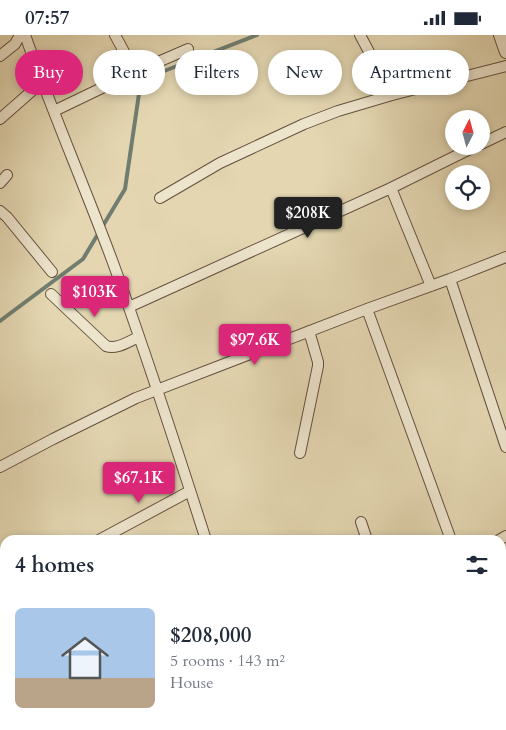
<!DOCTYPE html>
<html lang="en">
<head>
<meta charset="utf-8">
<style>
  body { margin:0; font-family:Cardo,serif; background:#f6f6f7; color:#1f2937; height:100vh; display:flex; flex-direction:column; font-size:19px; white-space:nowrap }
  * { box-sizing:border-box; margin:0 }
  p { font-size:16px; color:#747a83 }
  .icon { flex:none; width:28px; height:28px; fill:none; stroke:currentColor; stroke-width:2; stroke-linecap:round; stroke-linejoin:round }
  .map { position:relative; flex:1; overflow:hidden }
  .panel { position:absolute; left:0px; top:500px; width:506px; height:195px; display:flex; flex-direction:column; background:#fff; border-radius:15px 15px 0 0; box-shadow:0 2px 8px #0003 }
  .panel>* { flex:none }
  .guide { position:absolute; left:15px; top:15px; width:476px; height:45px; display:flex; gap:10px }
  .needle { width:32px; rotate:6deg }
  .buttons { position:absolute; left:445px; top:75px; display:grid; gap:10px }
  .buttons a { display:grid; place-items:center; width:45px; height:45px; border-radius:50%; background:#fff; box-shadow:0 2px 8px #0003; font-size:25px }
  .price { position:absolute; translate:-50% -42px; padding:0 11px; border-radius:5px; background:#db2777; color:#fff; font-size:16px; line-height:32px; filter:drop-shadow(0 1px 2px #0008) }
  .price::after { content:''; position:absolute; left:50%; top:30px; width:15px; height:11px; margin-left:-8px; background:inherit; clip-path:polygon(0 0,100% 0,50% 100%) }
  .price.active { background:#222; color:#fff }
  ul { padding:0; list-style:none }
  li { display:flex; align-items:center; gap:15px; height:125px; padding:0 15px }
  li+li { border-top:1px solid #e0e1e3 }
  li span { display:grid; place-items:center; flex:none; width:140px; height:100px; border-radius:8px; color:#555 }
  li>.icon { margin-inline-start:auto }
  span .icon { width:60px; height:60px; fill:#fffc; stroke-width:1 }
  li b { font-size:21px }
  h2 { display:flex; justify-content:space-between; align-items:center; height:60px; padding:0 15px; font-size:21px }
  .pill { padding:0 18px; border-radius:22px; background:#fff; box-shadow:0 2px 8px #0003; font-size:18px; line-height:45px }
  .pill.active { background:#db2777; color:#fff }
  .status { display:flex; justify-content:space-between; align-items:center; height:35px; padding:0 25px; background:#fff; direction:ltr }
  .status svg { height:14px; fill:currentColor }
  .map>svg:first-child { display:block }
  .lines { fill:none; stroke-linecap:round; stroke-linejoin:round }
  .stream { stroke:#717d70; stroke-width:4 }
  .minor-casing { stroke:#655040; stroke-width:12 }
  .tertiary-casing { stroke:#655040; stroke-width:14 }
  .minor { stroke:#ede4cc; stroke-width:10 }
  .tertiary { stroke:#ede4cc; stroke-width:12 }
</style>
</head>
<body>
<div class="status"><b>07:57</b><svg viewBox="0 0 49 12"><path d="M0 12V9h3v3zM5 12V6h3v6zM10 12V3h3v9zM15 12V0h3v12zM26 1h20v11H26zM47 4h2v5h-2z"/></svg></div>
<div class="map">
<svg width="506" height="695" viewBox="0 0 506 695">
  <rect width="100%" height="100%" fill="#e3d6b1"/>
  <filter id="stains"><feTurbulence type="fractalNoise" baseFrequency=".004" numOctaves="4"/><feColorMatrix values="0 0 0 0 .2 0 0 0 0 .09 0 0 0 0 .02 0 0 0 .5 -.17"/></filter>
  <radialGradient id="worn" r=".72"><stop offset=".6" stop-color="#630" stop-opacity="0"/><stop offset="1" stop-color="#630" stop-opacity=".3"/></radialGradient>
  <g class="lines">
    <!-- stream -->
    <path class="stream" d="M 0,286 L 83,224 L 125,154 L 141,45 L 257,0"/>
    <!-- minor casing -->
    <g class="minor-casing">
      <path id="minor" d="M 25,0 C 52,76 84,150 112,225 C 146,318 176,411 206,505
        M 115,0 L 135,37
        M 360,0 L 392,60
        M 0,21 L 15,9 L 20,0
        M 54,76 L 135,37 L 188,14
        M 0,84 L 42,47
        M 481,109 L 506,97
        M 0,148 L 7,140
        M 391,153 L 431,251
        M 160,163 L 220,128 L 304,89 L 338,76 L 392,60 L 506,31
        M 0,176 L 7,182 L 52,237
        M 450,244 L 506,412
        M 51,259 L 106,311 C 117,315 129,306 139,302
        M 129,272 L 391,153 L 476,111
        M 367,274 L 451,505
        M 300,418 L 318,331 L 318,327 L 309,296
        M 0,432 L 53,404 L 136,363 L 367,274 L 450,244 L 506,222
        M 361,487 L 367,505
        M 99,505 L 190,456
        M 499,505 L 506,501
        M 0,560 L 5,557
        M 501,654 L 506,668
        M 128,690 L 131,695
        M 266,690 L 267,695
        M 424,690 L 425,695"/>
    </g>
    <!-- tertiary casing -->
    <g class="tertiary-casing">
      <path id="tertiary" d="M 500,0 L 506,17"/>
    </g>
    <!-- minor -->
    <use href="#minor" class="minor"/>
    <!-- tertiary -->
    <use href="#tertiary" class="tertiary"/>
  </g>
  <rect width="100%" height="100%" filter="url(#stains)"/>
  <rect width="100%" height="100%" fill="url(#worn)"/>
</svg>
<div class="buttons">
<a><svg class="needle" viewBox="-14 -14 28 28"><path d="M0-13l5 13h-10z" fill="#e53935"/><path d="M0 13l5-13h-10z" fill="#747a83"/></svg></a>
<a><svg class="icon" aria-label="locate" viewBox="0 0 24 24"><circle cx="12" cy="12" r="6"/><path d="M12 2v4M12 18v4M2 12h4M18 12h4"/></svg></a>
</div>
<b class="price active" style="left:308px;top:204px">$208K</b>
<b class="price" style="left:95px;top:283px">$103K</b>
<b class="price" style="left:255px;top:331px">$97.6K</b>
<b class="price" style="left:139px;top:469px">$67.1K</b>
<div class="guide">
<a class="pill active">Buy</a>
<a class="pill">Rent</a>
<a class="pill">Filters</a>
<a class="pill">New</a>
<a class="pill">Apartment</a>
</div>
<section class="panel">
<h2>4 homes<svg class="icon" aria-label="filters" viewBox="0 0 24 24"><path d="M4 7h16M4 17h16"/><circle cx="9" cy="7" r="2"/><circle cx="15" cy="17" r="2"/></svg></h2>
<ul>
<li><span style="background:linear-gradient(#a9c7e8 70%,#b9a48a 0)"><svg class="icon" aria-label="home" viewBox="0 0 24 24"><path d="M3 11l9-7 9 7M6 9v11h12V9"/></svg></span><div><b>$208,000</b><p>5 rooms · 143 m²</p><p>House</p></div></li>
</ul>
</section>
</div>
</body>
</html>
